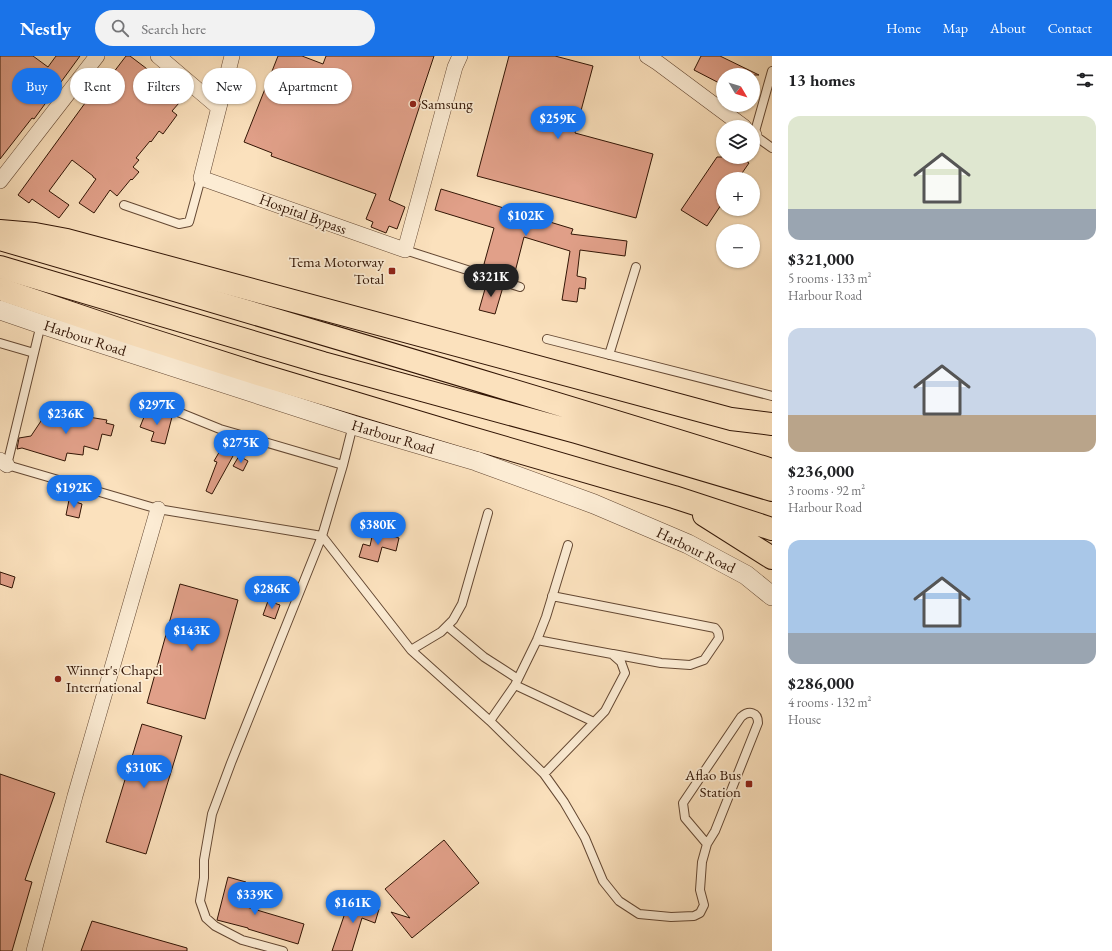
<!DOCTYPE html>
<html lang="en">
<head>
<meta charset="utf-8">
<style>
  body { margin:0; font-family:"EB Garamond",serif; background:#f2f2f2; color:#202124; height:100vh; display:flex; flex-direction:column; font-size:15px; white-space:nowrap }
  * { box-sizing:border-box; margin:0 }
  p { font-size:13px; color:#757577 }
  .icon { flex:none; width:22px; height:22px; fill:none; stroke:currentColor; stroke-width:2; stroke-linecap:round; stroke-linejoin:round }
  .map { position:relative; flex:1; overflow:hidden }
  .sheet { display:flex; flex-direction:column; background:#fff; width:340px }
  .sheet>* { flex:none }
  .hud { position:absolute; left:12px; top:12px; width:380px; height:36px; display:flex; gap:8px }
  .needle { width:26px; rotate:128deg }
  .tools { position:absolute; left:716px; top:12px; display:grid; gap:8px }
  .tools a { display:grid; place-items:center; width:44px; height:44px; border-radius:50%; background:#fff; box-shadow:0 1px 3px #0004; font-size:20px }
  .price { position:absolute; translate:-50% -34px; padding:0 9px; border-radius:14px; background:#1a73e8; color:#fff; font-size:13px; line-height:26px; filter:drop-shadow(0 1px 2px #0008) }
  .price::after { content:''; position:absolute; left:50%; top:24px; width:12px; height:9px; margin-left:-6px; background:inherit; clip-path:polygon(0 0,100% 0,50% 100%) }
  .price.on { background:#222; color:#fff }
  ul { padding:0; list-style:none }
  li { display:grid; align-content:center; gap:8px; height:212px; padding:0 16px }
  li span { display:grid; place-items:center; height:124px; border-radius:12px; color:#555 }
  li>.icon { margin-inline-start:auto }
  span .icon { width:72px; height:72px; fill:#fffc; stroke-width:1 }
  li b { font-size:17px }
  h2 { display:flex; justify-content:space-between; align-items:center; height:48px; padding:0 16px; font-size:17px }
  .chip { padding:0 14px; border-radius:18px; background:#fff; box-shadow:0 1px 3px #0004; font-size:14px; line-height:36px }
  .chip.on { background:#1a73e8; color:#fff }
  header { display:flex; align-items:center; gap:24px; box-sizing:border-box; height:56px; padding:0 20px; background:#1a73e8; color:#fff }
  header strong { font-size:19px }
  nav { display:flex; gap:22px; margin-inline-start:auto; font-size:14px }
  .search { width:280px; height:36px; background:#f2f2f2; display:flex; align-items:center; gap:10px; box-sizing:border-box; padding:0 14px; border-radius:22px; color:#757577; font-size:15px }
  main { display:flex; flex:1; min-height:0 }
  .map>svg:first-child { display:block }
  .building { fill:#e1a089; stroke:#321505 }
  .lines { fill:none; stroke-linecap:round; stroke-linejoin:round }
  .service-casing { stroke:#644833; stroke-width:10 }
  .minor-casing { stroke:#644833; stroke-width:16 }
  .tertiary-casing { stroke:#644833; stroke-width:20 }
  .trunk-casing { stroke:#321505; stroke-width:24 }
  .motorway-casing { stroke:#321505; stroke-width:24 }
  .service { stroke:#fcecd4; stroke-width:8 }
  .minor { stroke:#fcecd4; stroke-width:15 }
  .tertiary { stroke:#fcecd4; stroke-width:19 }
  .trunk { stroke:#fbe1bd; stroke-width:22 }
  .motorway { stroke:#fbe1bd; stroke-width:22 }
  .poi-dot { fill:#8f2418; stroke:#fcecd4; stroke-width:1.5 }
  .labels { text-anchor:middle; stroke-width:3.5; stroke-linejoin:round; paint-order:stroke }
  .poi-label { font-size:15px; fill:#321505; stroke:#fcecd4; text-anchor:start }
  .street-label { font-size:15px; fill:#321505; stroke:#fcecd4 }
</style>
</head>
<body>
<header>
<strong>Nestly</strong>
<div class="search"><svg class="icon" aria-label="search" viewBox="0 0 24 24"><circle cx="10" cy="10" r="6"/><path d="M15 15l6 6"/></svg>Search here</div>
<nav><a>Home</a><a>Map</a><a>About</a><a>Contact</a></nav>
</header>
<main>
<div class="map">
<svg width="772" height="895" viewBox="0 0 772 895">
  <rect width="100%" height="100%" fill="#fbe1bd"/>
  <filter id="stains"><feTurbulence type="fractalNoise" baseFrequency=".005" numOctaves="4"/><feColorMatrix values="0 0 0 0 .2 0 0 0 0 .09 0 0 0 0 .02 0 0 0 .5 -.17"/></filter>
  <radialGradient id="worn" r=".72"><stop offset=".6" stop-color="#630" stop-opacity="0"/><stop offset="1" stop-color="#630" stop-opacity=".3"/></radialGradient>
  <!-- building -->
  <path class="building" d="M 0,0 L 33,0 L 48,11 L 56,0 L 80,0 L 34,63 L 32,62 L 0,103 Z
    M 126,0 L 130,0 L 163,25 L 161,28 L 172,36 L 169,40 L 179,47 L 172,55 L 177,59 L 163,78 L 159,75 L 151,86 L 150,85 L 136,102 L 139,104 L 133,111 L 139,116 L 132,124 L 131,123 L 117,140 L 110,134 L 94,157 L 79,147 L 96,123 L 93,121 L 93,120 L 72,104 L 49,135 L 69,149 L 59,162 L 32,143 L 29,147 L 18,139 L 88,43 L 91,46 Z
    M 278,0 L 302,0 L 323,8 L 326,0 L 434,0 L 419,45 L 421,46 L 389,144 L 405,151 L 397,173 L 389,170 L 386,177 L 371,171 L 373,166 L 366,163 L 376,138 L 271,100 L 272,97 L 244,86 Z
    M 509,0 L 555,0 L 593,10 L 575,77 L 653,98 L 636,162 L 477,120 Z
    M 701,0 L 720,0 L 759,19 L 723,19 L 723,29 L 694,14 Z
    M 717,101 L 740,101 L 749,107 L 738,123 L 723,123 L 723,146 L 707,170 L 681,154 Z
    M 441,133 L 573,173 L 571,178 L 627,185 L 625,200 L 580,194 L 577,220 L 586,222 L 585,233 L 579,232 L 577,246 L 562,244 L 570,195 L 524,181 L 515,216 L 507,214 L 506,221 L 490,216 L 491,210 L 484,208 L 494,172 L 435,154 Z
    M 487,226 L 503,231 L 495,258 L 479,254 Z
    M 45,354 L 107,364 L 106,367 L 114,369 L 111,380 L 102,378 L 98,394 L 84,390 L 83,399 L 67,397 L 65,405 L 22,392 L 17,393 L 19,382 L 31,380 L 41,365 Z
    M 154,355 L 172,361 L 165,388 L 151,385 L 154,376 L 140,371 L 146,356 L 153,359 Z
    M 221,393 L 233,400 L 212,438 L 206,435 L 217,406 L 214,405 Z
    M 239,400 L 248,405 L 243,415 L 233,410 Z
    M 69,444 L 82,448 L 79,462 L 66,459 Z
    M 373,476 L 399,482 L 396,495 L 382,491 L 378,506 L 359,501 L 363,488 L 370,490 Z
    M 0,516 L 15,521 L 12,532 L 0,528 Z
    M 180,528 L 238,544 L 205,663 L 147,647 Z
    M 268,545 L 280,549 L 275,563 L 263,559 Z
    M 142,668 L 182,680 L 146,798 L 106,786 Z
    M 0,718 L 55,737 L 25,824 L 32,826 L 12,895 L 0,895 Z
    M 444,784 L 479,827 L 412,882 L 391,856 L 410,862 L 385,833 Z
    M 228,821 L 246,826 L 240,849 L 304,868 L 298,888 L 248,873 L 248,872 L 217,864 Z
    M 349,843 L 379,853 L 375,867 L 362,862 L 352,895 L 332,895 L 345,857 L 344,857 Z
    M 92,865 L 187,892 L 187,895 L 81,895 Z"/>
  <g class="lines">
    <!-- service casing -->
    <g class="service-casing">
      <path id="service" d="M 772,15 L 754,79 L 772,92
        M 124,149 L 179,168 L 189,166 L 201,122
        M 405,194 L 520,231
        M 41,268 L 7,409 L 158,453 L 322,480 L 411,594 L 490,665 L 544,718 L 605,655 L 625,617 L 621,606 L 612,598 L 537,584
        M 547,283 L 772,340
        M 0,287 L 34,297
        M 609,299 L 636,211
        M 173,354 L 220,373 L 343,409
        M 552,540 L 715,572 L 718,576 L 719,582 L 704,604 L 690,609 L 661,607 L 613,598
        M 447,570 L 484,601 L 518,623
        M 411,594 L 441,576 L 453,564 L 462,548 L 488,457
        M 515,629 L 594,666
        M 490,665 L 515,629 L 537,584 L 546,561 L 568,489
        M 544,718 L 564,746 L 585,782 L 603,825 L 619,845 L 639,858 L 671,861 L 694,860 L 700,857 L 704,849 L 700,834 L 702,806 L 707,788 L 715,775 L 758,667 C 758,656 749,654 741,661 L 683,747 L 685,762 L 707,788
        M 283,895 L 242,884 L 215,870 L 206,862 L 200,845 L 204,822 L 204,804 L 212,758 L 231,707 L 322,480 L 343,409 L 353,369"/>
    </g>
    <!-- minor casing -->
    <g class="minor-casing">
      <path id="minor" d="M 158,0 L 218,51
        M 232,0 L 201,122 L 405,194 L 455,11 L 460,0
        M 647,0 L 658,7 L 744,71
        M 753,78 L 754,79
        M 0,125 L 97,0
        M 0,404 L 7,409
        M 34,895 L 75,740 L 158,453"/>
    </g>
    <!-- tertiary casing -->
    <g class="tertiary-casing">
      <path id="tertiary" d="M 0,254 L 41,268 L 353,369 L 476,405 L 594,448 L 688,488 L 746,519 L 772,540"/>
    </g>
    <!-- trunk casing -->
    <g class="trunk-casing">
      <path id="trunk" d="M 0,183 C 258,258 516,334 772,414
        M 0,211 L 323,307 L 576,376 L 772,434"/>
    </g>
    <!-- motorway casing -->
    <g class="motorway-casing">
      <path id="motorway" d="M 0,175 L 35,178 L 67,184 L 731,363 L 772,368
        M 0,233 L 133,278 L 258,318 L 461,379 L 674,441 L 772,473
        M 704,459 L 772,502"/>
    </g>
    <!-- service -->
    <use href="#service" class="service"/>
    <!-- minor -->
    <use href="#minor" class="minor"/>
    <!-- tertiary -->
    <use href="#tertiary" class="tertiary"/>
    <!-- trunk -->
    <use href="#trunk" class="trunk"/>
    <!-- motorway -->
    <use href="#motorway" class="motorway"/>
  </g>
  <!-- markers -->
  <g class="poi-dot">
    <circle cx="413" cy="48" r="4"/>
    <rect x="388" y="211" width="8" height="8" rx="2"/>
    <circle cx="58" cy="623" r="4"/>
    <rect x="745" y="724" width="8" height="8" rx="2"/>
  </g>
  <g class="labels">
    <!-- poi labels -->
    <g class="poi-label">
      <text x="421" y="53">Samsung</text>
      <text x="384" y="211" text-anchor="end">Tema Motorway<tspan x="384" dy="17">Total</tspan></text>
      <text x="66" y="619">Winner's Chapel<tspan x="66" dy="17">International</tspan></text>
      <text x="741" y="724" text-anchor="end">Aflao Bus<tspan x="741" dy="17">Station</tspan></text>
    </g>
    <!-- street labels -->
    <g class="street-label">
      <text transform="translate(303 158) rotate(20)" y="5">Hospital Bypass</text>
      <text transform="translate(85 282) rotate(18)" y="5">Harbour Road</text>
      <text transform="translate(393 381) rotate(17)" y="5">Harbour Road</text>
      <text transform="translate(696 494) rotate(26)" y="5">Harbour Road</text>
    </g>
  </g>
  <rect width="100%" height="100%" filter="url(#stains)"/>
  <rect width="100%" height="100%" fill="url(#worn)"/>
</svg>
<div class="tools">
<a><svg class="needle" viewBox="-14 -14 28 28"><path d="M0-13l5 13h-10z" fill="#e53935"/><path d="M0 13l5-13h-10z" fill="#757577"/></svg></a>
<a><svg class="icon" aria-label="layers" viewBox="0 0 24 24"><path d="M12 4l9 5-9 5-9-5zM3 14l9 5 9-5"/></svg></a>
<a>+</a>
<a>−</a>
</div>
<b class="price" style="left:558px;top:84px">$259K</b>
<b class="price" style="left:526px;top:181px">$102K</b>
<b class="price on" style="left:491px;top:242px">$321K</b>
<b class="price" style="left:157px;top:370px">$297K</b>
<b class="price" style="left:66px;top:379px">$236K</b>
<b class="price" style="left:241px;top:408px">$275K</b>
<b class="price" style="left:74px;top:453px">$192K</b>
<b class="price" style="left:378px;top:490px">$380K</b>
<b class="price" style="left:272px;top:554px">$286K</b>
<b class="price" style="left:192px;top:596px">$143K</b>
<b class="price" style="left:144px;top:733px">$310K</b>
<b class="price" style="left:255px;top:860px">$339K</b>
<b class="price" style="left:353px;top:868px">$161K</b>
<div class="hud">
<a class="chip on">Buy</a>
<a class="chip">Rent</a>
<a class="chip">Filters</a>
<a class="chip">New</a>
<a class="chip">Apartment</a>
</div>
</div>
<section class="sheet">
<h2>13 homes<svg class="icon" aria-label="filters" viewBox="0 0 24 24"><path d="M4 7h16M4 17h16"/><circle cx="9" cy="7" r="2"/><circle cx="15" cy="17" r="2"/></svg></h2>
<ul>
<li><span style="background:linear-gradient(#dfe7d0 75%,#9aa5b1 0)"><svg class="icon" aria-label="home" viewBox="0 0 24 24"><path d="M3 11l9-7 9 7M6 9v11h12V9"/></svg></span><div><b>$321,000</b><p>5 rooms · 133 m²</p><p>Harbour Road</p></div></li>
<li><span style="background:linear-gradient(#c9d6e8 70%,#b9a48a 0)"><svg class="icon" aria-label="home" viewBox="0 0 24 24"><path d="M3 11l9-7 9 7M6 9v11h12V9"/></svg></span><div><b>$236,000</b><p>3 rooms · 92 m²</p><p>Harbour Road</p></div></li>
<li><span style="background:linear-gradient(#a9c7e8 75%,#9aa5b1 0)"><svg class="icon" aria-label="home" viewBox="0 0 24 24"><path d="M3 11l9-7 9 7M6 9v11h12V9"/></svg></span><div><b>$286,000</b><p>4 rooms · 132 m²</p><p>House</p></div></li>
</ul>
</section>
</main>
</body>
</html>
